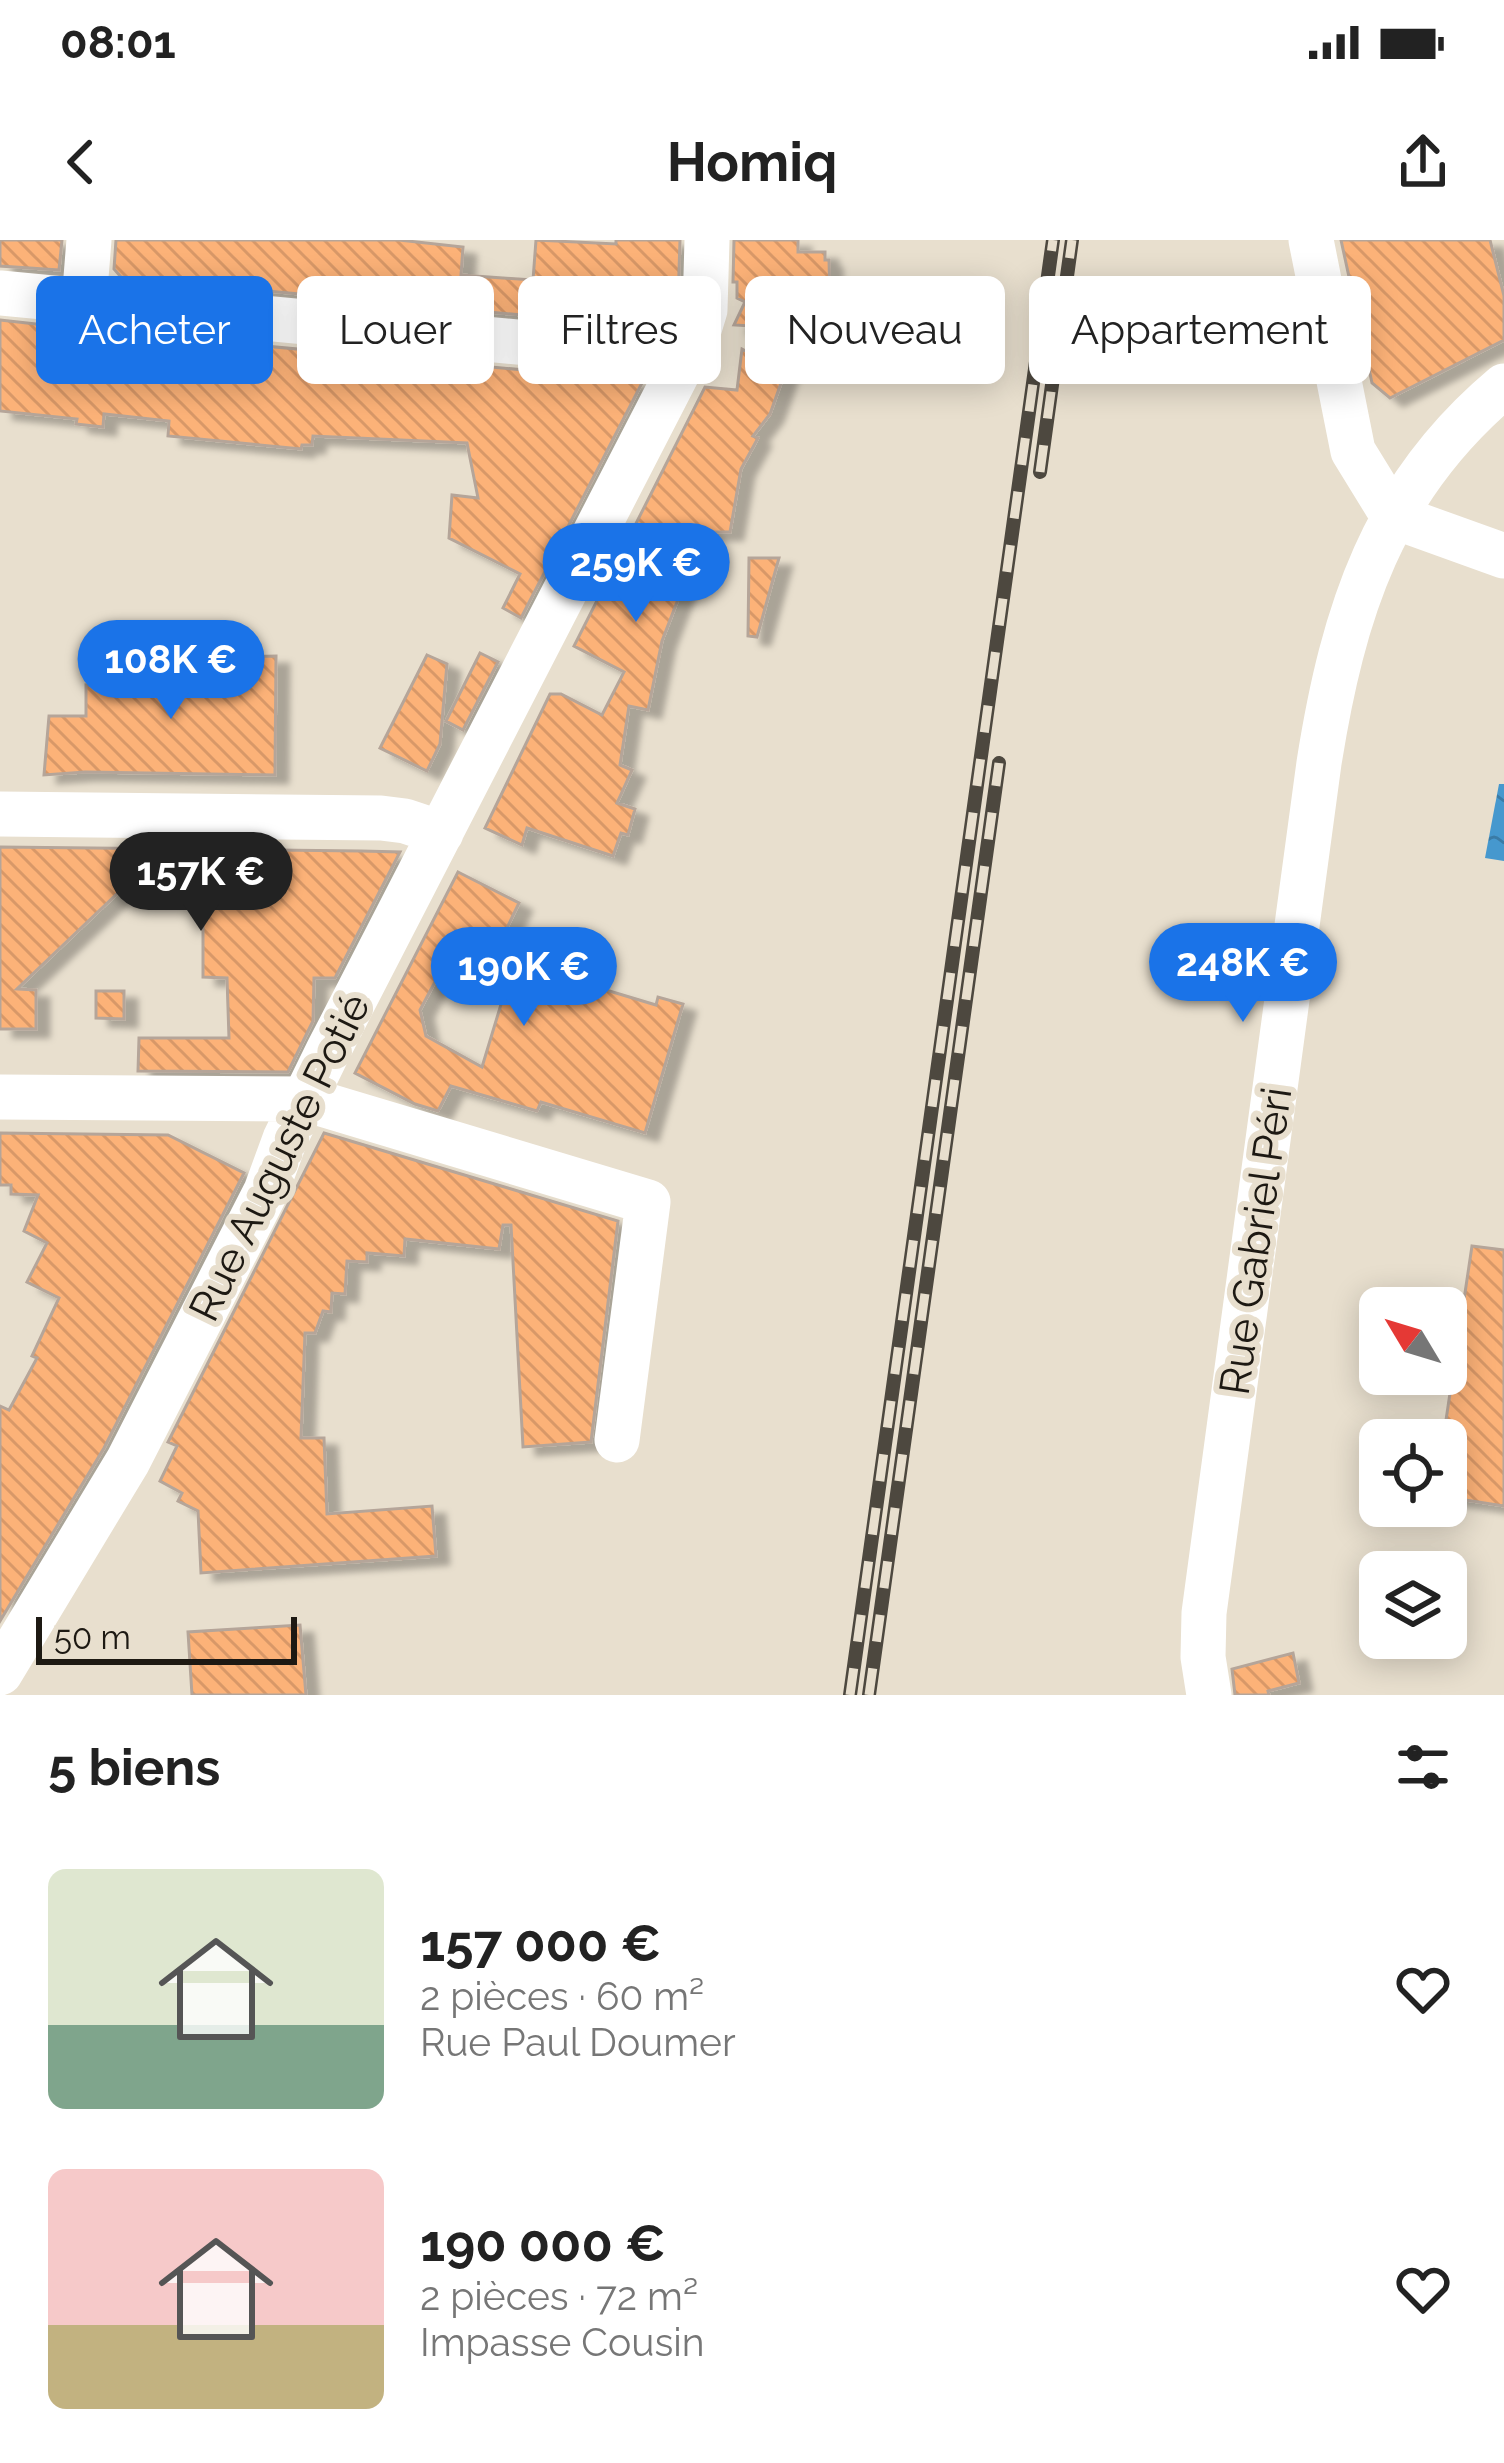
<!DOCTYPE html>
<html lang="fr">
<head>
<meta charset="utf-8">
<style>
  body { margin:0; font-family:Raleway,sans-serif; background:#f2f2f2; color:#222; height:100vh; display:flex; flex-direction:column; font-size:45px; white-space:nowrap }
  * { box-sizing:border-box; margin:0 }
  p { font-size:39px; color:#767676 }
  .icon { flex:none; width:66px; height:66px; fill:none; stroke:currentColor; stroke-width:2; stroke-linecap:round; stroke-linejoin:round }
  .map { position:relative; height:1455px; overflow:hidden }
  .details { display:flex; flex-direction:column; background:#fff; flex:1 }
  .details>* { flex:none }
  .guide { position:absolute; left:36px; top:36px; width:1434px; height:108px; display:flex; gap:24px }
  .needle { width:78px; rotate:308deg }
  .fabs { position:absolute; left:1359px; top:1047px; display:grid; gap:24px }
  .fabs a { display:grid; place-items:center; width:108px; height:108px; border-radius:18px; background:#fff; box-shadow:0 6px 30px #0003; font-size:60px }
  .scale { position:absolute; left:36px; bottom:30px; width:261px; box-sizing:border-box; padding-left:12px; border:6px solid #1d1913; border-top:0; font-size:33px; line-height:42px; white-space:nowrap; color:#1d1913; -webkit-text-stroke:9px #e8dfce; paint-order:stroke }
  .price { position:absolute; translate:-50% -102px; padding:0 27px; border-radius:42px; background:#1a73e8; color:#fff; font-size:39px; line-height:78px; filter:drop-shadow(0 3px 6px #0008) }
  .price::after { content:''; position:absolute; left:50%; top:72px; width:36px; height:27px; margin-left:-18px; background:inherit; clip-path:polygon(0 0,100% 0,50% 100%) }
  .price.current { background:#222; color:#fff }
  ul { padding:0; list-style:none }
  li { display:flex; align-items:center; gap:36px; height:300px; padding:0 48px }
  li span { display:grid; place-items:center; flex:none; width:336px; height:240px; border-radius:18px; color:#555 }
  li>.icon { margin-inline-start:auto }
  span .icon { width:144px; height:144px; fill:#fffc; stroke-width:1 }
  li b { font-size:51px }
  h2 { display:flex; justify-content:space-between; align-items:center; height:144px; padding:0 48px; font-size:51px }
  .pill { padding:0 42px; border-radius:18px; background:#fff; box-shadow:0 6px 30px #0003; font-size:42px; line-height:108px }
  .pill.current { background:#1a73e8; color:#fff }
  .status { display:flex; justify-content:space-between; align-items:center; height:84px; padding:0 60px; background:#fff; direction:ltr }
  .status svg { height:33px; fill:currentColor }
  header { display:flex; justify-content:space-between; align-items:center; height:156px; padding:0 48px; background:#fff; font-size:54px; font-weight:700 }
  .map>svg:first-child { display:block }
  .water { fill:url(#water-ripples) }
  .building { fill:url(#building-back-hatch); stroke:#b5a599; stroke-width:3; filter:url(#shadow) }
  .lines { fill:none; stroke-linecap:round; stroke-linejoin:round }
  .minor { stroke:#fff; stroke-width:45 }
  .rail-casing { stroke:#4d483f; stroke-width:14 }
  .rail { stroke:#e8dfce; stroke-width:9; stroke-dasharray:27; stroke-linecap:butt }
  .labels { text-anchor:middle; stroke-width:12; stroke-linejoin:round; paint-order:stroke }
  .street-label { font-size:42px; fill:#1d1913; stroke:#e8dfce }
</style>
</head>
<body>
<div class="status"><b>08:01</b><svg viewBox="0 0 49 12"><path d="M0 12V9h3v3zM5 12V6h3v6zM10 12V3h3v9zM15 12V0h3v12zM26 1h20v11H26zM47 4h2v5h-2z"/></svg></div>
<header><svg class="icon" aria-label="back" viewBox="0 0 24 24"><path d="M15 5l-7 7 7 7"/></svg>Homiq<svg class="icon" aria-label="share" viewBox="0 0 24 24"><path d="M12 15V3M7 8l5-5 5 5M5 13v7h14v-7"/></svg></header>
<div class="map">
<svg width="1504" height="1455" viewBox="0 0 1504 1455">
  <defs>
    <pattern id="water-ripples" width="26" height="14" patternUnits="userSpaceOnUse" patternTransform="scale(3)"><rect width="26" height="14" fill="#4698ce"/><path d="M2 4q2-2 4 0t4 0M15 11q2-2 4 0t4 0" fill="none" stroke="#3a7ba6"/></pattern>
    <pattern id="building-back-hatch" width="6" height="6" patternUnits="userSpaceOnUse" patternTransform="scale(3)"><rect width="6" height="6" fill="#fcb278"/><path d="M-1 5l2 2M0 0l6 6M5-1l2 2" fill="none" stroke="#d89867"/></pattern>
    <filter id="shadow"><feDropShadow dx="13" dy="8" stdDeviation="3" flood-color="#0004"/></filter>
  </defs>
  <rect width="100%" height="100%" fill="#e8dfce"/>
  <!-- water -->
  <path class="water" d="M 1499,544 L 1504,544 L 1504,621 L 1485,618 Z"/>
  <!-- building -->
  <path class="building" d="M 0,0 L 62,0 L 59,30 L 0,26 Z
    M 116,0 L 399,0 L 463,7 L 461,35 L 533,40 L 536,0 L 616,4 L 616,0 L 680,0 L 678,63 L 669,89 L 121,37 L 114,29 Z
    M 734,0 L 798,0 L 798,12 L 825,12 L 825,20 L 829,20 L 830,57 L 825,57 L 824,76 L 806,75 L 806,89 L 734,85 L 745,62 L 737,58 L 737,42 L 733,42 Z
    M 1341,0 L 1490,0 L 1504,56 L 1504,100 L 1390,158 L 1372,143 Z
    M 0,80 L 81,89 L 643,141 L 521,378 L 503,368 L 520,334 L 449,298 L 452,255 L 478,258 L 467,203 L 313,196 L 312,205 L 302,205 L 301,209 L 168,196 L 169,181 L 104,174 L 103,187 L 76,184 L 77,179 L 0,171 Z
    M 742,109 L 785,132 L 770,174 L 753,196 L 758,198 L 741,229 L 730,292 L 704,292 L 662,401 L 648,470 L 629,466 L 620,525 L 632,530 L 617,563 L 635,569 L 628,595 L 621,593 L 613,616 L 527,588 L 522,605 L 485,588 L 550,454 L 561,454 L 602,475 L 624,432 L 574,406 L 705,147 L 737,150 Z
    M 749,318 L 779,318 L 757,397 L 748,396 Z
    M 480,413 L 498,422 L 463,490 L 446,481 Z
    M 427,415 L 447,424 L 440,504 L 427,531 L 380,508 Z
    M 276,416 L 275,535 L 85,532 L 44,535 L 49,476 L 86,476 L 86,445 L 96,446 L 96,431 L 102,431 L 102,421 L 158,422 L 158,432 L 234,436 L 234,417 Z
    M 0,607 L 361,611 L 400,612 L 335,738 L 314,738 L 313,781 L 288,832 L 138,831 L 139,798 L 229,798 L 227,738 L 203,737 L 203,656 L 121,655 L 121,650 L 17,749 L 36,750 L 36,789 L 0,789 Z
    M 458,632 L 519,663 L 489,725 L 453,708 L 420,770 L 426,796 L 482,827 L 516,715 L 558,727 L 556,735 L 656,765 L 658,757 L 683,764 L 645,893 L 541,862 L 537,871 L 451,846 L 438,871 L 415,864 L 355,833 Z
    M 96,751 L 124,751 L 124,779 L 96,778 Z
    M 0,893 L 168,895 L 244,933 L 104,1208 L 0,1381 L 0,1166 L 9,1170 L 37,1118 L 32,1116 L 59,1058 L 27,1042 L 47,1003 L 24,991 L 38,955 L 11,954 L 11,945 L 0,945 Z
    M 324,893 L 618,981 L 591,1202 L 523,1207 L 511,985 L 503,985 L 499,1009 L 405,999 L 404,1016 L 367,1013 L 367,1022 L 347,1021 L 345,1054 L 332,1053 L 331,1072 L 323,1071 L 315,1093 L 305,1093 L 301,1198 L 324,1198 L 327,1274 L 432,1266 L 436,1316 L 201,1333 L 198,1271 L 178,1261 L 182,1253 L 160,1241 L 177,1206 L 168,1202 Z
    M 1472,1006 L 1504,1010 L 1504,1266 L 1446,1257 L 1443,1200 Z
    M 300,1385 L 306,1455 L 192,1455 L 188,1392 Z
    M 1293,1413 L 1299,1443 L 1268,1451 L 1269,1455 L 1235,1455 L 1232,1429 Z"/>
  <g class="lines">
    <!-- minor -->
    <path class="minor" d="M 1311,0 L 1353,211 L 1393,276
      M 0,53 L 685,118
      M 84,62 L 89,0
      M 1393,276 L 1504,316
      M 0,574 L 381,578 L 405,581 L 441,593
      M 0,857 L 305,859 L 648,962 L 617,1200
      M 0,1433 L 128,1221 L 266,951 L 285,899 L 328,811 L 698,93 L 705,70 L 707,0
      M 1209,1455 L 1203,1417 L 1204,1373 L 1319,523 C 1343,372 1382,248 1504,146"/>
    <!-- rail casing -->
    <g class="rail-casing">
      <path id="rail" d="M 1040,232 L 1072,0
        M 850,1455 L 1053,0
        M 869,1455 L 999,523"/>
    </g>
    <!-- rail -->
    <use href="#rail" class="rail"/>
  </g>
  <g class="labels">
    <!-- street labels -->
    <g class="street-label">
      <text transform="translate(279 917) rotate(-64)" y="15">Rue Auguste Potié</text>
      <text transform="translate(1255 1001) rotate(-82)" y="15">Rue Gabriel Péri</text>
    </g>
  </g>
</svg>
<div class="fabs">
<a><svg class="needle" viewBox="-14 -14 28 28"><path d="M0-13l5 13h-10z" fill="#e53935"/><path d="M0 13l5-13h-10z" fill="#767676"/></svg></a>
<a><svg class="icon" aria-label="locate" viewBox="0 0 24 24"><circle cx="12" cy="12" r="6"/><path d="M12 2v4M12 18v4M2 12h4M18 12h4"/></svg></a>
<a><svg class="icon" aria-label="layers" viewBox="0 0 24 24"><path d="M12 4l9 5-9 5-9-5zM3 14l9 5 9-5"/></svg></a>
</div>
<div class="scale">50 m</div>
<b class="price" style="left:636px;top:385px">259K €</b>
<b class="price" style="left:171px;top:482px">108K €</b>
<b class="price current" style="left:201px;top:694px">157K €</b>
<b class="price" style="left:1243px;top:785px">248K €</b>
<b class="price" style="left:524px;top:789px">190K €</b>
<div class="guide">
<a class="pill current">Acheter</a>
<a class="pill">Louer</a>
<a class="pill">Filtres</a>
<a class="pill">Nouveau</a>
<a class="pill">Appartement</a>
</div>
</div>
<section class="details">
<h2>5 biens<svg class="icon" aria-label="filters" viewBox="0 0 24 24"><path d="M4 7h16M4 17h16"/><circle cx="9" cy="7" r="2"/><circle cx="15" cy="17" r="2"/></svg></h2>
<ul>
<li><span style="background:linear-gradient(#dfe7d0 65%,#7fa58c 0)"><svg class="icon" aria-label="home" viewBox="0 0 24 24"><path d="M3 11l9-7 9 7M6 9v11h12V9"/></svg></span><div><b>157 000 €</b><p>2 pièces · 60 m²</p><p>Rue Paul Doumer</p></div><svg class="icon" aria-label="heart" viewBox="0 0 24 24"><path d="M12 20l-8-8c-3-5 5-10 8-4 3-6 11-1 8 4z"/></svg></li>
<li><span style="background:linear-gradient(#f6c9c9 65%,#c2b280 0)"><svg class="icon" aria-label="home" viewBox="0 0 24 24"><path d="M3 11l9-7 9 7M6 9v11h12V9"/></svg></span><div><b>190 000 €</b><p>2 pièces · 72 m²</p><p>Impasse Cousin</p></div><svg class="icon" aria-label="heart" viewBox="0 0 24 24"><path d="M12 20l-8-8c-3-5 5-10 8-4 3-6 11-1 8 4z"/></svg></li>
</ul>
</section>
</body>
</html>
